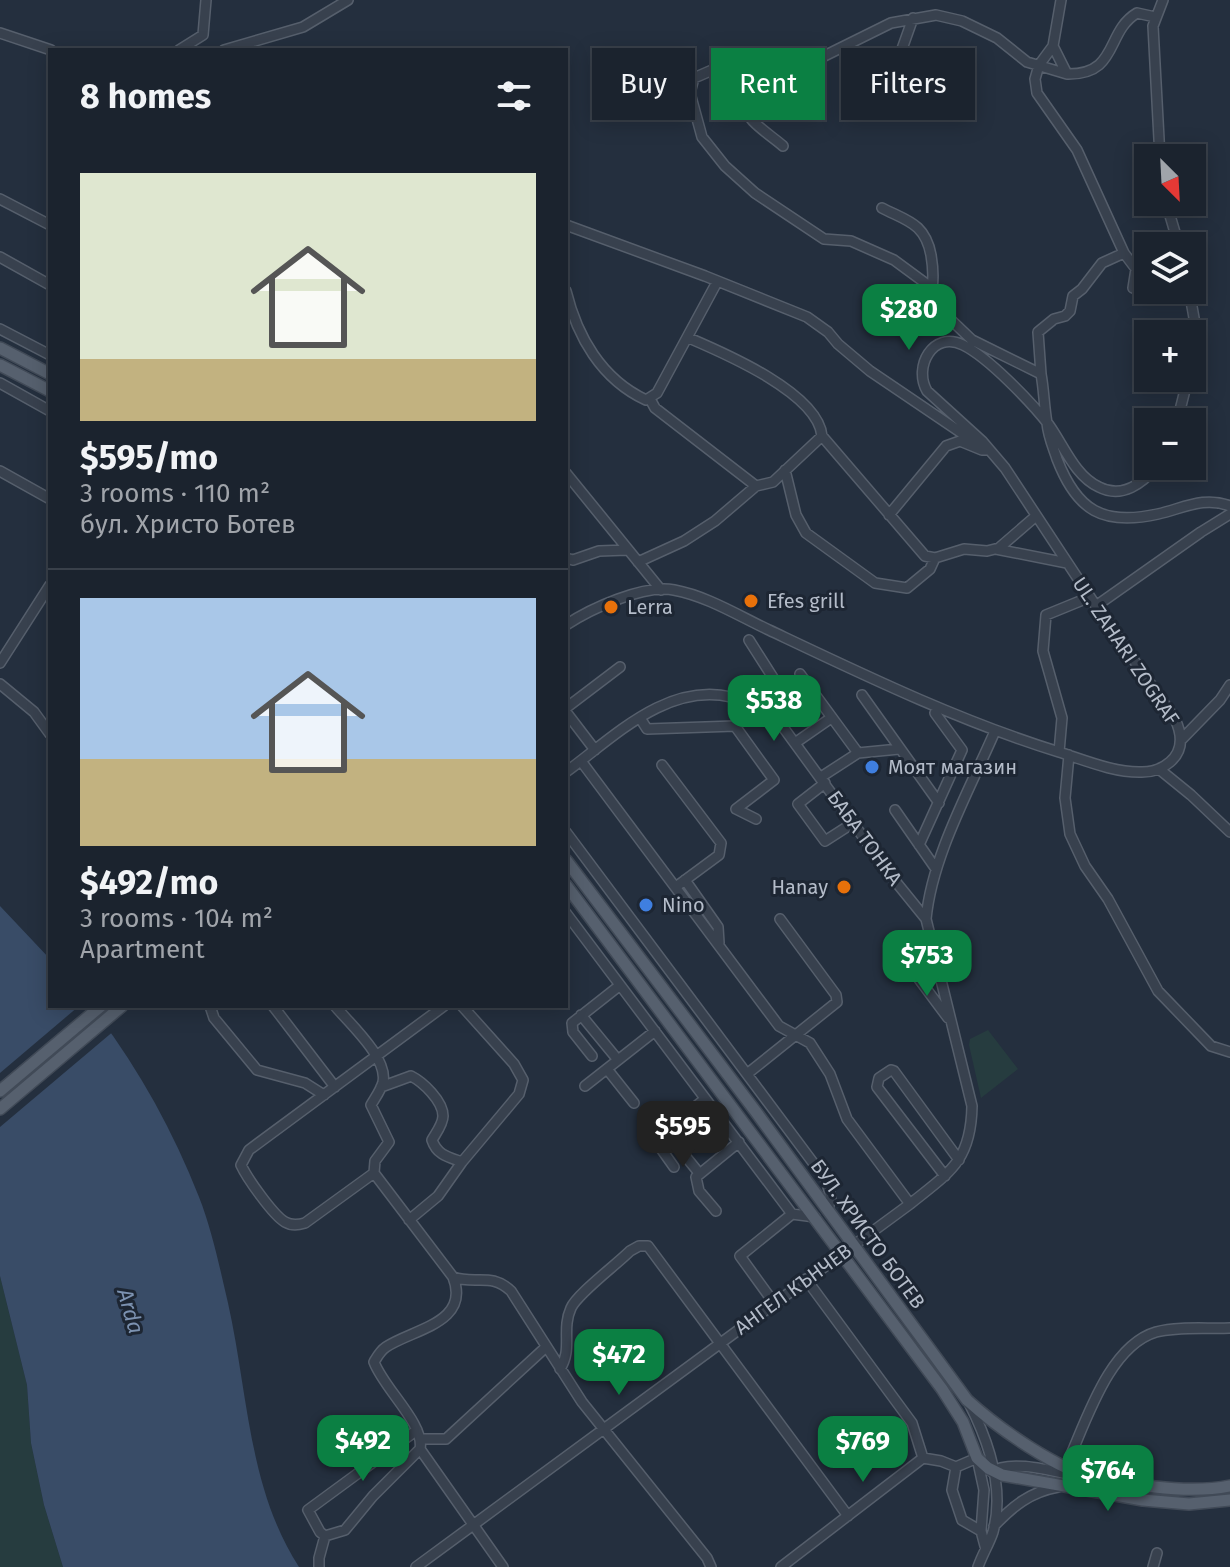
<!DOCTYPE html>
<html lang="en">
<head>
<meta charset="utf-8">
<style>
  body { margin:0; font-family:"Fira Sans",sans-serif; background:#282f3a; color:#f1f3f6; height:100vh; display:flex; flex-direction:column; font-size:30px; white-space:nowrap }
  * { box-sizing:border-box; margin:0 }
  p { font-size:26px; color:#a0a4aa }
  .icon { flex:none; width:44px; height:44px; fill:none; stroke:currentColor; stroke-width:2; stroke-linecap:round; stroke-linejoin:round }
  .map { position:relative; flex:1; overflow:hidden }
  .details { position:absolute; left:48px; top:48px; width:520px; height:960px; display:flex; flex-direction:column; background:#1b232e; border-radius:0px; box-shadow:0 4px 20px #0003,0 0 0 2px #39404a }
  .details>* { flex:none }
  .top-card { position:absolute; left:592px; top:48px; width:518px; height:72px; display:flex; gap:16px }
  .needle { width:52px; rotate:156deg }
  .tools { position:absolute; left:1134px; top:144px; display:grid; gap:16px }
  .tools a { display:grid; place-items:center; width:72px; height:72px; border-radius:0px; background:#1b232e; box-shadow:0 4px 20px #0003,0 0 0 2px #39404a; font-size:40px }
  .price { position:absolute; translate:-50% -68px; padding:0 18px; border-radius:16px; background:#0b8043; color:#fff; font-size:26px; line-height:52px; filter:drop-shadow(0 2px 4px #0008) }
  .price::after { content:''; position:absolute; left:50%; top:48px; width:24px; height:18px; margin-left:-12px; background:inherit; clip-path:polygon(0 0,100% 0,50% 100%) }
  .price.current { background:#222; color:#fff }
  ul { padding:0; list-style:none }
  li { display:grid; align-content:center; gap:16px; height:424px; padding:0 32px }
  li+li { border-top:2px solid #39404a }
  li span { display:grid; place-items:center; height:248px; border-radius:0px; color:#555 }
  li>.icon { margin-inline-start:auto }
  span .icon { width:144px; height:144px; fill:#fffc; stroke-width:1 }
  li b { font-size:34px }
  h2 { display:flex; justify-content:space-between; align-items:center; height:96px; padding:0 32px; font-size:34px }
  .chip { padding:0 28px; border-radius:0px; background:#1b232e; box-shadow:0 4px 20px #0003,0 0 0 2px #39404a; font-size:28px; line-height:72px }
  .chip.current { background:#0b8043; color:#fff }
  .map>svg:first-child { display:block }
  .green { fill:#263c3f }
  .water { fill:#394c67 }
  .pier { fill:#242f3e }
  .lines { fill:none; stroke-linecap:round; stroke-linejoin:round }
  .minor-casing { stroke:#565f6c; stroke-width:12 }
  .major-casing { stroke:#414a57; stroke-width:14 }
  .minor { stroke:#38414e; stroke-width:9 }
  .major { stroke:#56606e; stroke-width:11 }
  .food-dot { fill:#e8710a; stroke:#1d2633; stroke-width:3 }
  .shop-dot { fill:#3f7fe0; stroke:#1d2633; stroke-width:3 }
  .labels { text-anchor:middle; stroke-width:6; stroke-linejoin:round; paint-order:stroke }
  .poi-label { font-size:20px; fill:#b4bcc9; stroke:#1d2633; text-anchor:start }
  .street-label { font-size:20px; fill:#b4bcc9; stroke:#1d2633 }
  .water-label { font-size:22px; font-style:italic; fill:#7c92b1; stroke:#1d2633 }
</style>
</head>
<body>
<div class="map">
<svg width="1230" height="1567" viewBox="0 0 1230 1567">
  <rect width="100%" height="100%" fill="#242f3e"/>
  <!-- green -->
  <path class="green" d="M 988,1030 L 1018,1069 L 981,1098 L 969,1045 L 970,1039 Z
    M 0,1276 L 27,1385 L 31,1443 L 44,1505 L 63,1567 L 0,1567 Z"/>
  <!-- water -->
  <path class="water" d="M 0,906 L 50,959 L 50,1006 L 91,1006 C 136,1064 172,1128 199,1197 C 212,1230 220,1269 228,1303 C 248,1392 248,1488 299,1567 L 63,1567 L 44,1505 L 31,1443 L 27,1385 L 0,1276 Z"/>
  <!-- pier -->
  <path class="pier" d="M 79,1006 L 97,1006 L 115,1030 L 0,1127 L 0,1073 Z"/>
  <g class="lines">
    <!-- minor casing -->
    <g class="minor-casing">
      <path id="minor" d="M 1061,0 L 1053,46 L 1067,74 C 1119,75 1105,32 1137,13 L 1155,17
        M 0,33 L 51,50
        M 1053,46 L 1039,65 L 1035,79 L 1037,93 L 1077,150 L 1124,253 L 1136,269 L 1133,288
        M 179,50 L 203,35 L 206,0
        M 224,50 L 303,27 L 348,0
        M 743,69 C 748,81 743,90 743,102 C 744,120 771,135 783,146
        M 1067,74 L 1027,62 L 997,38 L 962,21 L 936,15 L 891,23 L 798,69 L 785,69 L 763,63 L 731,72 L 717,68 L 694,78 L 690,93 L 702,137 L 725,166 L 755,193 L 824,239 L 851,241 L 894,260 L 932,288 L 949,318 L 972,340 L 1041,374 C 1044,390 1044,406 1047,423 C 1048,436 1053,447 1057,459 C 1077,511 1103,526 1158,514 C 1184,508 1204,496 1230,506
        M 881,108 L 913,18
        M 1160,158 L 1153,26 L 1163,0
        M 0,199 L 50,225
        M 1166,202 L 1179,246
        M 882,208 C 907,221 925,223 931,255 C 933,267 934,276 932,288
        M 566,225 L 705,276 L 807,317 L 828,332 L 838,344 L 870,371 L 969,438 L 980,441
        M 0,257 L 50,285
        M 1189,290 L 1196,329 L 1192,360
        M 566,291 C 577,336 601,379 646,400 L 657,393 L 717,282
        M 0,329 L 50,355
        M 689,338 C 724,353 818,393 822,436 L 925,556 L 935,558 L 964,549 L 987,551 L 999,548 L 1036,516
        M 1041,374 L 1038,332 L 1054,319 L 1065,316 L 1070,311 L 1073,296 L 1082,289 L 1102,263 L 1124,253
        M 0,383 L 50,411
        M 650,399 L 655,408 L 756,486
        M 1177,422 L 1188,378
        M 785,470 L 796,515 L 806,533 L 875,583 L 907,588 L 930,569 L 935,558
        M 0,471 L 50,499
        M 566,473 L 661,590
        M 889,515 L 946,446 L 960,441 L 982,450 L 989,450
        M 996,549 L 1067,563
        M 566,558 L 573,560 L 599,551 L 627,550
        M 638,562 L 684,541 L 715,521 L 756,486 L 773,482 L 822,436
        M 1096,606 L 1201,532 L 1230,514
        M 566,625 C 590,609 644,584 674,590 C 707,596 739,616 769,630 C 864,675 959,721 1059,752 C 1084,760 1115,773 1142,772 C 1152,772 1162,769 1170,762 C 1184,750 1182,734 1175,719 L 1096,606 L 1005,468 L 982,441 L 927,391 C 913,367 933,330 963,345 C 988,357 1032,403 1049,425 C 1064,446 1075,476 1099,487 C 1122,499 1143,483 1157,466
        M 749,640 L 777,684 L 769,712
        M 0,663 L 50,585
        M 800,674 L 858,753
        M 0,684 L 34,712 L 50,734
        M 862,695 L 939,803
        M 566,708 L 620,667
        M 566,712 L 595,750
        M 640,718 L 647,729 L 735,726 L 774,780 L 736,809 L 756,819
        M 1182,739 L 1220,700 L 1230,685
        M 795,743 L 831,718
        M 1059,752 L 1062,718 L 1043,651 L 1046,615 L 1090,597
        M 1069,755 L 1065,798 L 1070,834 L 1085,866 L 1108,899 L 1158,991 L 1211,1046 L 1230,1052
        M 581,761 L 779,1026 L 810,1043 L 830,1074 L 847,1119 L 910,1204
        M 662,765 L 721,843 L 719,855 L 677,886
        M 1159,769 L 1191,795 L 1230,832
        M 566,772 C 614,737 667,682 731,697 C 752,702 765,708 780,723 L 896,882 L 926,919
        M 821,777 L 858,753 L 899,749
        M 825,783 L 798,804 L 825,841 L 853,823
        M 895,810 L 936,869
        M 566,832 L 826,1180 L 831,1197 L 828,1209
        M 919,845 L 962,750 L 935,713
        M 685,880 L 718,927 L 719,943
        M 566,913 L 792,1214 L 815,1217
        M 907,963 L 948,1018
        M 210,1006 L 214,1018 L 257,1070 L 305,1083 L 324,1095
        M 273,1006 L 335,1087
        M 335,1006 C 350,1024 388,1058 383,1082 C 381,1090 375,1098 371,1105 L 389,1142 L 375,1161 L 374,1173 L 453,1277 C 471,1323 413,1329 386,1347 C 380,1351 377,1357 374,1362 C 384,1389 425,1424 420,1449 L 503,1567
        M 581,1015 L 618,1060
        M 592,1056 L 573,1032 L 572,1023 L 619,986
        M 607,1069 L 634,1103
        M 747,1074 L 837,1002 L 836,995 L 780,919
        M 585,1086 L 655,1031
        M 381,1087 L 411,1076 C 423,1082 443,1101 443,1116 C 443,1124 436,1133 432,1140 C 437,1155 448,1157 462,1162
        M 665,1131 L 699,1173
        M 674,1167 L 657,1143 L 657,1137 L 705,1099
        M 374,1173 L 305,1223 C 298,1225 292,1226 285,1222 C 273,1215 247,1178 241,1165 L 249,1150 L 444,1006
        M 945,1176 L 877,1087 L 879,1078 L 891,1070 L 894,1071 L 959,1160
        M 716,1211 L 699,1191 L 696,1177 L 739,1142
        M 409,1220 L 438,1196 L 462,1162 L 519,1094 L 523,1080 L 514,1064 L 462,1006
        M 453,1277 C 476,1285 491,1272 511,1291 L 582,1402 L 707,1558 L 711,1567
        M 806,1279 L 912,1423 L 923,1458
        M 774,1303 L 740,1256 L 792,1214
        M 560,1369 C 573,1349 561,1330 571,1308 C 577,1294 616,1265 630,1251 L 639,1246 L 648,1246 L 848,1516
        M 969,1403 C 989,1442 1005,1488 993,1532 C 989,1544 982,1555 978,1567
        M 417,1430 L 308,1510 L 320,1532 L 325,1536 L 345,1530 L 373,1496 L 420,1449
        M 422,1439 L 446,1439 L 546,1347
        M 1066,1466 C 1085,1425 1108,1346 1156,1332 C 1179,1326 1207,1329 1230,1328
        M 992,1472 C 1010,1458 1059,1473 1082,1477
        M 994,1526 C 1013,1506 1030,1492 1058,1487
        M 981,1531 L 962,1520 L 952,1490 L 956,1467 L 977,1458 L 984,1490 L 981,1531 L 985,1546
        M 319,1567 L 319,1558 L 325,1536
        M 416,1567 L 910,1204 C 950,1172 971,1161 972,1106 L 926,919 C 932,856 970,789 995,731
        M 781,1567 L 923,1458 L 941,1461 L 956,1467
        M 1153,1567 L 1157,1553"/>
    </g>
    <!-- major casing -->
    <g class="major-casing">
      <path id="major" d="M 0,348 L 50,374
        M 0,365 L 50,391
        M 566,860 L 756,1112 L 967,1400 C 999,1429 1057,1470 1100,1480 C 1118,1485 1137,1485 1155,1487 C 1181,1490 1205,1491 1230,1486
        M 566,885 L 942,1389 L 963,1422 L 977,1458 L 988,1468 L 1002,1475 L 1143,1500 L 1189,1504 L 1230,1500
        M 0,1091 L 101,1006
        M 0,1109 L 122,1006"/>
    </g>
    <!-- minor -->
    <use href="#minor" class="minor"/>
    <!-- major -->
    <use href="#major" class="major"/>
  </g>
  <!-- markers -->
  <g class="food-dot">
    <circle cx="751" cy="601" r="8"/>
    <circle cx="611" cy="607" r="8"/>
    <circle cx="844" cy="887" r="8"/>
  </g>
  <g class="shop-dot">
    <circle cx="872" cy="767" r="8"/>
    <circle cx="646" cy="905" r="8"/>
  </g>
  <g class="labels">
    <!-- poi labels -->
    <g class="poi-label">
      <text x="767" y="608">Efes grill</text>
      <text x="627" y="614">Lerra</text>
      <text x="888" y="774">Моят магазин</text>
      <text x="828" y="894" text-anchor="end">Hanay</text>
      <text x="662" y="912">Nino</text>
    </g>
    <!-- street labels -->
    <g class="street-label">
      <text transform="translate(1126 651) rotate(56)" y="7">UL. ZAHARI ZOGRAF</text>
      <text transform="translate(865 838) rotate(54)" y="7">БАБА ТОНКА</text>
      <text transform="translate(868 1234) rotate(54)" y="7">БУЛ. ХРИСТО БОТЕВ</text>
      <text transform="translate(793 1289) rotate(-36)" y="7">АНГЕЛ КЪНЧЕВ</text>
    </g>
    <!-- water labels -->
    <g class="water-label">
      <text transform="translate(131 1311) rotate(74)" y="8">Arda</text>
    </g>
  </g>
</svg>
<div class="tools">
<a><svg class="needle" viewBox="-14 -14 28 28"><path d="M0-13l5 13h-10z" fill="#e53935"/><path d="M0 13l5-13h-10z" fill="#a0a4aa"/></svg></a>
<a><svg class="icon" aria-label="layers" viewBox="0 0 24 24"><path d="M12 4l9 5-9 5-9-5zM3 14l9 5 9-5"/></svg></a>
<a>+</a>
<a>−</a>
</div>
<b class="price" style="left:909px;top:352px">$280</b>
<b class="price" style="left:774px;top:743px">$538</b>
<b class="price" style="left:927px;top:998px">$753</b>
<b class="price current" style="left:683px;top:1169px">$595</b>
<b class="price" style="left:619px;top:1397px">$472</b>
<b class="price" style="left:363px;top:1483px">$492</b>
<b class="price" style="left:863px;top:1484px">$769</b>
<b class="price" style="left:1108px;top:1513px">$764</b>
<div class="top-card">
<a class="chip">Buy</a>
<a class="chip current">Rent</a>
<a class="chip">Filters</a>
</div>
<section class="details">
<h2>8 homes<svg class="icon" aria-label="filters" viewBox="0 0 24 24"><path d="M4 7h16M4 17h16"/><circle cx="9" cy="7" r="2"/><circle cx="15" cy="17" r="2"/></svg></h2>
<ul>
<li><span style="background:linear-gradient(#dfe7d0 75%,#c2b280 0)"><svg class="icon" aria-label="home" viewBox="0 0 24 24"><path d="M3 11l9-7 9 7M6 9v11h12V9"/></svg></span><div><b>$595/mo</b><p>3 rooms · 110 m²</p><p>бул. Христо Ботев</p></div></li>
<li><span style="background:linear-gradient(#a9c7e8 65%,#c2b280 0)"><svg class="icon" aria-label="home" viewBox="0 0 24 24"><path d="M3 11l9-7 9 7M6 9v11h12V9"/></svg></span><div><b>$492/mo</b><p>3 rooms · 104 m²</p><p>Apartment</p></div></li>
</ul>
</section>
</div>
</body>
</html>
